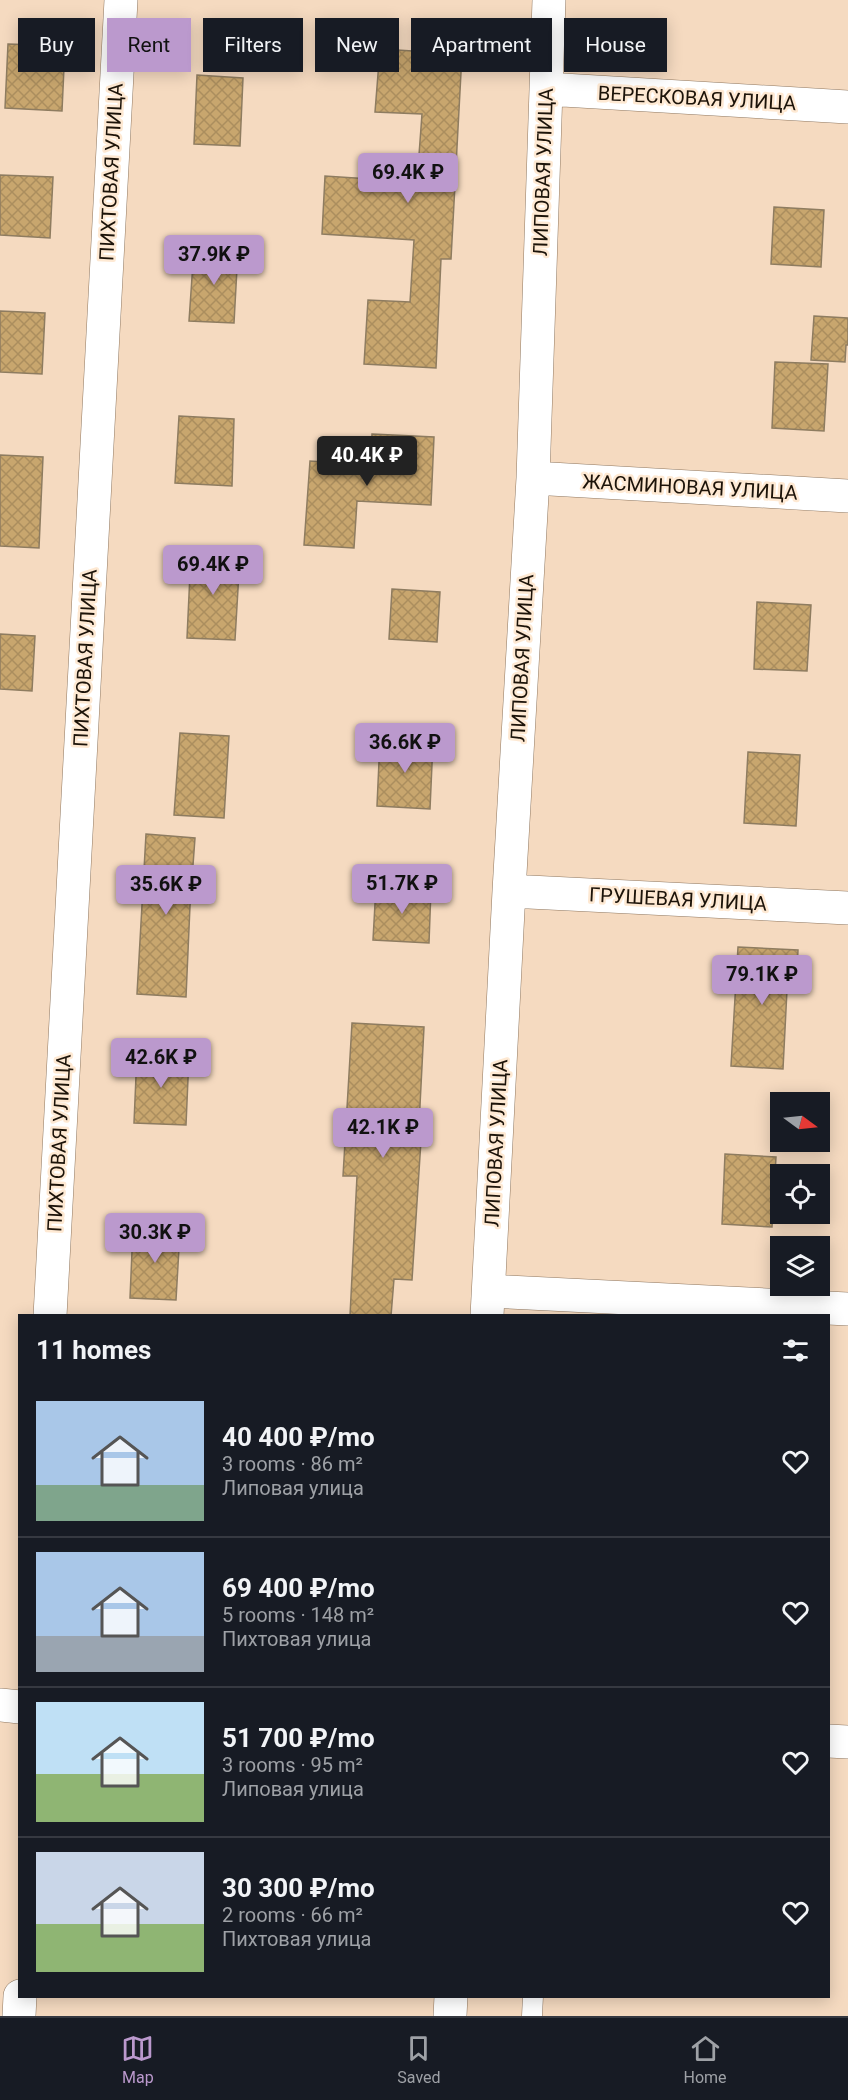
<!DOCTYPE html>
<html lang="en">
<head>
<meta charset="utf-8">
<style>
  body { margin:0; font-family:Roboto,sans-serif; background:#242831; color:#f1f3f6; height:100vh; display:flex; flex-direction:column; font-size:22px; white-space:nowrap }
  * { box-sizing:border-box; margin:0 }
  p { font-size:20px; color:#9ea1a6 }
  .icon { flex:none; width:33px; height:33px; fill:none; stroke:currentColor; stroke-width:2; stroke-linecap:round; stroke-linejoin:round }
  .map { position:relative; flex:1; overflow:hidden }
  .panel { position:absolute; left:18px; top:1314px; width:812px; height:684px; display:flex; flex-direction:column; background:#171b24; border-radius:0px; box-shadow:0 3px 15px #0003 }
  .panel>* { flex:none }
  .guide { position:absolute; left:18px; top:18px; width:813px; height:54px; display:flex; gap:12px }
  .needle { width:39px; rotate:105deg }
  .controls { position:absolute; left:770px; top:1092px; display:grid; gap:12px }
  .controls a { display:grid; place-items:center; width:60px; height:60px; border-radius:0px; background:#171b24; box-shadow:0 3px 15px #0003; font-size:30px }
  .price { position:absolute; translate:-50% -51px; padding:0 14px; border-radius:6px; background:#bb99cd; color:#111; font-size:20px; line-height:39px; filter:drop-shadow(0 2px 3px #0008) }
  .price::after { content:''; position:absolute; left:50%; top:36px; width:18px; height:14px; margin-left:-9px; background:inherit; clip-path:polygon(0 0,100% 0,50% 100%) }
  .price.current { background:#222; color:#fff }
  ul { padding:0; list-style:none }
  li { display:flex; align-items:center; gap:18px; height:150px; padding:0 18px }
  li+li { border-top:2px solid #363941 }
  li span { display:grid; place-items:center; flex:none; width:168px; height:120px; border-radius:0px; color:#555 }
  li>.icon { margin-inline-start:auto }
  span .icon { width:72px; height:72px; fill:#fffc; stroke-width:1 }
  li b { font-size:26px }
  h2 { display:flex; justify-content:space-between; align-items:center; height:72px; padding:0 18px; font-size:26px }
  .tag { padding:0 21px; border-radius:0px; background:#171b24; box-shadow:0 3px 15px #0003; font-size:21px; line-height:54px }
  .tag.current { background:#bb99cd; color:#111 }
  .tabs { display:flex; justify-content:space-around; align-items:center; height:84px; border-top:2px solid #363941; background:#171b24; font-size:16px; color:#9ea1a6 }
  .tabs a { display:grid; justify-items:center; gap:3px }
  .tabs .current { color:#bb99cd }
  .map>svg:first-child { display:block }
  .building { fill:url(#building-cross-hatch); stroke:#8e7c60; stroke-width:1.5 }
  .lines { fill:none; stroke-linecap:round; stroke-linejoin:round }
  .lane-casing { stroke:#907860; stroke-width:21 }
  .street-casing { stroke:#907860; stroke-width:34 }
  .lane { stroke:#fff; stroke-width:20 }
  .street { stroke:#fff; stroke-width:33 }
  .labels { text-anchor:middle; stroke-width:5; stroke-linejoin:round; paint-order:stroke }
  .street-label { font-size:20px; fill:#1c1309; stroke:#fee9d3 }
</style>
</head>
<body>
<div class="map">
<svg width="848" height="2016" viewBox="0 0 848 2016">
  <defs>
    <pattern id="building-cross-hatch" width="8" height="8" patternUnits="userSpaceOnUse" patternTransform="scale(1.5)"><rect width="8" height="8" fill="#c8a66e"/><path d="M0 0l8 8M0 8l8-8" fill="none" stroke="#ab8e5e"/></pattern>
  </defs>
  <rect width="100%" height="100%" fill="#f5dac0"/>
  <!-- building -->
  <path class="building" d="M 8,44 L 65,46 L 62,111 L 5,108 Z
    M 380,49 L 462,54 L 451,259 L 441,259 L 436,368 L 364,364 L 368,300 L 410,302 L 414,240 L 322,234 L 325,176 L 417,182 L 422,114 L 375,112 Z
    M 197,75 L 243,78 L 240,146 L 194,144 Z
    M 0,175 L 53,177 L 50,238 L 0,235 Z
    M 774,207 L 824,210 L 821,267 L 771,264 Z
    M 194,248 L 238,250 L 234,323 L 189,321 Z
    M 0,311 L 45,313 L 42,374 L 0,372 Z
    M 814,316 L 848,318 L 848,345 L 846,345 L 845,362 L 811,360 Z
    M 775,362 L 828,364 L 824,431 L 772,428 Z
    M 179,416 L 234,419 L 232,486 L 175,483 Z
    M 372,434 L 434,437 L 431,505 L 357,501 L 354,548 L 304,545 L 310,461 L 371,465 Z
    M 0,455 L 43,457 L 39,548 L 0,546 Z
    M 191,552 L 240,555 L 235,640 L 187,638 Z
    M 392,589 L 440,592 L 437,642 L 389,639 Z
    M 757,602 L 811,605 L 807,671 L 754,669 Z
    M 0,634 L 35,636 L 32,691 L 0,689 Z
    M 180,733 L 229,736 L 224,818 L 174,815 Z
    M 380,739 L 433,742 L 430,809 L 377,806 Z
    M 748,752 L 800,755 L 796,826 L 744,823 Z
    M 146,834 L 195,838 L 190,906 L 186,997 L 137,994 Z
    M 376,886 L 431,889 L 429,943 L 373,940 Z
    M 738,947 L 798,950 L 796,990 L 787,990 L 783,1069 L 731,1066 Z
    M 352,1023 L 424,1027 L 419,1125 L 422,1125 L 412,1280 L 394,1279 L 391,1316 L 350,1316 L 357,1176 L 343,1176 Z
    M 137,1053 L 189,1056 L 186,1125 L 134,1123 Z
    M 725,1154 L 776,1157 L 772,1227 L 722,1224 Z
    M 133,1228 L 180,1231 L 176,1300 L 130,1298 Z"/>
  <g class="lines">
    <!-- lane casing -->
    <g class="lane-casing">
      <path id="lane" d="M 532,2016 L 533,1996"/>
    </g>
    <!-- street casing -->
    <g class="street-casing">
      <path id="street" d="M 546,89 L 848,107
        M 533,478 L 848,496
        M 509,891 L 848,908
        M 489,1291 L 848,1309
        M 50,1316 L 121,0
        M 487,1316 L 509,891 L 533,478 L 549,0
        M 0,1705 L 20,1707
        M 828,1741 L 848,1742
        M 19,2016 L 20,1996
        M 450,2016 L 451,1996"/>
    </g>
    <!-- lane -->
    <use href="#lane" class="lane"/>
    <!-- street -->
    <use href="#street" class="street"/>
  </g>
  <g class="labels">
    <!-- street labels -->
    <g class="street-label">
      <text transform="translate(697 98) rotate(3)" y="7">ВЕРЕСКОВАЯ УЛИЦА</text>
      <text transform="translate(111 172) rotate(-87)" y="7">ПИХТОВАЯ УЛИЦА</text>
      <text transform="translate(543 172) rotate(-88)" y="7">ЛИПОВАЯ УЛИЦА</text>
      <text transform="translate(690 487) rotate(3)" y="7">ЖАСМИНОВАЯ УЛИЦА</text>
      <text transform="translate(85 658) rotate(-87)" y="7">ПИХТОВАЯ УЛИЦА</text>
      <text transform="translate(522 658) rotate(-87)" y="7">ЛИПОВАЯ УЛИЦА</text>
      <text transform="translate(678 899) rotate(3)" y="7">ГРУШЕВАЯ УЛИЦА</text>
      <text transform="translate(59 1143) rotate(-87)" y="7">ПИХТОВАЯ УЛИЦА</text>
      <text transform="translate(496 1143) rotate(-87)" y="7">ЛИПОВАЯ УЛИЦА</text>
    </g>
  </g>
</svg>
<div class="controls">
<a><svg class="needle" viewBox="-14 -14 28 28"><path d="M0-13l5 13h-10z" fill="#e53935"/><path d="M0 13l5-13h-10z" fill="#9ea1a6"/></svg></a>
<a><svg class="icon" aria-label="locate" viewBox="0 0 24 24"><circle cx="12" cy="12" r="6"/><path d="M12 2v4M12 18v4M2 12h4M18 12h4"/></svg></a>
<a><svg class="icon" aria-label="layers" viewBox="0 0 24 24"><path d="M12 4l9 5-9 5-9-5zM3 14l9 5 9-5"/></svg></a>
</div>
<b class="price" style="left:408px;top:204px">69.4K ₽</b>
<b class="price" style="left:214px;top:286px">37.9K ₽</b>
<b class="price current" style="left:367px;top:487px">40.4K ₽</b>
<b class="price" style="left:213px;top:596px">69.4K ₽</b>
<b class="price" style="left:405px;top:774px">36.6K ₽</b>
<b class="price" style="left:402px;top:915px">51.7K ₽</b>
<b class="price" style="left:166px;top:916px">35.6K ₽</b>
<b class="price" style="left:762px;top:1006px">79.1K ₽</b>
<b class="price" style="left:161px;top:1089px">42.6K ₽</b>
<b class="price" style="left:383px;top:1159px">42.1K ₽</b>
<b class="price" style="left:155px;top:1264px">30.3K ₽</b>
<div class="guide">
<a class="tag">Buy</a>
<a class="tag current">Rent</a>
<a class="tag">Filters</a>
<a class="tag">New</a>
<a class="tag">Apartment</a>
<a class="tag">House</a>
</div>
<section class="panel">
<h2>11 homes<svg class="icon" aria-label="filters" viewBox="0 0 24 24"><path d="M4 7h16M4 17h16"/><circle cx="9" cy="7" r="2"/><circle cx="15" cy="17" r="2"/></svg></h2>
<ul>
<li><span style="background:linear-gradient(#a9c7e8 70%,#7fa58c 0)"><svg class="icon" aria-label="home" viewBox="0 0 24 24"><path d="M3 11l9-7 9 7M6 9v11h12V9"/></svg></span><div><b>40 400 ₽/mo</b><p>3 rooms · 86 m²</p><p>Липовая улица</p></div><svg class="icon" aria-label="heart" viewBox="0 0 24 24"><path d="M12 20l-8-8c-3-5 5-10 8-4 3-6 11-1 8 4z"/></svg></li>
<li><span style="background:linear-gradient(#a9c7e8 70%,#9aa5b1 0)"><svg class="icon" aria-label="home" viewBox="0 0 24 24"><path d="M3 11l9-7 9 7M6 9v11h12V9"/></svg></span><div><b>69 400 ₽/mo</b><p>5 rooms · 148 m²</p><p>Пихтовая улица</p></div><svg class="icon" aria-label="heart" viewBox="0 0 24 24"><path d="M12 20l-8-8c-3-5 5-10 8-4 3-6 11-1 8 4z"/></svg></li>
<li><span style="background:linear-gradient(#bfe0f5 60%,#8fb573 0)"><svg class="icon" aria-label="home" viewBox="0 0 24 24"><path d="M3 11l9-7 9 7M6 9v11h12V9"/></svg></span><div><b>51 700 ₽/mo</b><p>3 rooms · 95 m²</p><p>Липовая улица</p></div><svg class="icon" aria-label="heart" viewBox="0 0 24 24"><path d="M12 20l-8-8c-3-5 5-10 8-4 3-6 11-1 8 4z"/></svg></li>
<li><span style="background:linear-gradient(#c9d6e8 60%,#8fb573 0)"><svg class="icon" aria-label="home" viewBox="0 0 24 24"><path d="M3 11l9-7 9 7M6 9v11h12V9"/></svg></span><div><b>30 300 ₽/mo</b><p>2 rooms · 66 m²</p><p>Пихтовая улица</p></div><svg class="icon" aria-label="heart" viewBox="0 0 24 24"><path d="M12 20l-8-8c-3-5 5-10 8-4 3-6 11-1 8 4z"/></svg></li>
</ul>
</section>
</div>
<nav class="tabs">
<a class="current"><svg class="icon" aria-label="map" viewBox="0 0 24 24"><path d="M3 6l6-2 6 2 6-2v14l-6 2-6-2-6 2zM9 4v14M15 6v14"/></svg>Map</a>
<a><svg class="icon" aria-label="saved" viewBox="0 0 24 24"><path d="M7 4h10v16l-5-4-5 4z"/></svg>Saved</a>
<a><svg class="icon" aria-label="home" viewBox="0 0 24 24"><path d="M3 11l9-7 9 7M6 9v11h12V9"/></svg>Home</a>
</nav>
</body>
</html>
